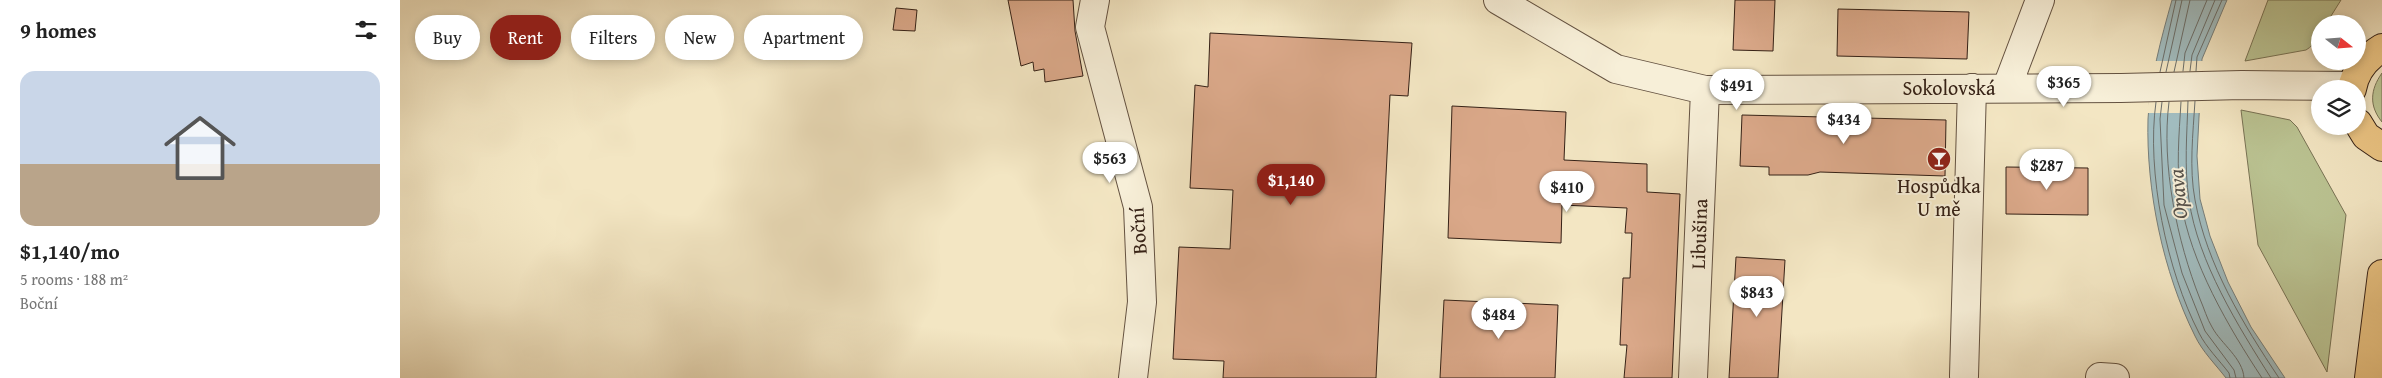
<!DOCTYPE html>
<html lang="en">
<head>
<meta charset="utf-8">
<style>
  body { margin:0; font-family:"Gentium Book Plus",serif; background:#f6f6f6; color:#222; height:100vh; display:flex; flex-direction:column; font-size:19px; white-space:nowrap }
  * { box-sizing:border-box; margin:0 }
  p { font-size:16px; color:#767676 }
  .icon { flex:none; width:28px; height:28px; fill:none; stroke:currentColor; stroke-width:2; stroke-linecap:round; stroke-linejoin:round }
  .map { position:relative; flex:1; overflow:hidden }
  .drawer { display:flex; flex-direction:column; background:#fff; width:400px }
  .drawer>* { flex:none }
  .hud { position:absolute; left:15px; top:15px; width:475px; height:45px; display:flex; gap:10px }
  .needle { width:32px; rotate:107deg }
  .fabs { position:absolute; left:1911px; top:15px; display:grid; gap:10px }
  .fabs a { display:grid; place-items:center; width:55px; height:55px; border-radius:50%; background:#fff; box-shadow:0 2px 8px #0003; font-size:25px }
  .price { position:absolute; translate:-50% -42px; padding:0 11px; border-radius:18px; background:#fff; color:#222; font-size:16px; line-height:32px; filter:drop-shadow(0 1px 2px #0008) }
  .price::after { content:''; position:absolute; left:50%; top:30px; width:15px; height:11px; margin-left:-8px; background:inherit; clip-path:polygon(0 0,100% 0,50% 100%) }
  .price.active { background:#8f2418; color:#fff }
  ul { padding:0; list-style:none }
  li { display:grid; align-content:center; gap:10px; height:265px; padding:0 20px }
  li span { display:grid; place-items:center; height:155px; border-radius:15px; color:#555 }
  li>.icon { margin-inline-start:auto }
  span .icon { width:90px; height:90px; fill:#fffc; stroke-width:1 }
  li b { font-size:21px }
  h2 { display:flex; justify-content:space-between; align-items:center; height:60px; padding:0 20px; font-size:21px }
  .tag { padding:0 18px; border-radius:22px; background:#fff; box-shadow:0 2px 8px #0003; font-size:18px; line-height:45px }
  .tag.active { background:#8f2418; color:#fff }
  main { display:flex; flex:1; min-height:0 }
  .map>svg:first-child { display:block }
  .green { fill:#bbc493; stroke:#787254 }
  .water { fill:#a1bcbf; stroke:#767e7b }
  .pier { fill:#f3e6c3 }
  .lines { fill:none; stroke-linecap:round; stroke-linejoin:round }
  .shore { stroke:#6b6e6a; stroke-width:1 }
  .building { fill:#daa889; stroke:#352116 }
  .minor-casing { stroke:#645241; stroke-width:30 }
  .major-casing { stroke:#352116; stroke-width:30 }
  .minor { stroke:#f7efd8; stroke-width:28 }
  .major { stroke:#eac382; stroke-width:28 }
  .labels { text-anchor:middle; stroke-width:4; stroke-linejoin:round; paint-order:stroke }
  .street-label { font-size:20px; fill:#352116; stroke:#f7efd8 }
  .poi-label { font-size:20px; fill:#352116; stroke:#f7efd8 }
  .water-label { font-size:21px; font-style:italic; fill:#555049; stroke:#f7efd8 }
</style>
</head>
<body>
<main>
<section class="drawer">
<h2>9 homes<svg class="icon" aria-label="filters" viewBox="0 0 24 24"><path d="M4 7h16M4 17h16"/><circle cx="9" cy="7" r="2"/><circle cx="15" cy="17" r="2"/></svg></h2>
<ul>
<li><span style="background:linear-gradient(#c9d6e8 60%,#b9a48a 0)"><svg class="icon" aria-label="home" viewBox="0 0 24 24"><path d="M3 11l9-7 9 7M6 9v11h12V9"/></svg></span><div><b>$1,140/mo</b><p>5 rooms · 188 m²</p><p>Boční</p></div></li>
</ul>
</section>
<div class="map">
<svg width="1982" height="378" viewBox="0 0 1982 378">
  <rect width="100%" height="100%" fill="#f3e6c3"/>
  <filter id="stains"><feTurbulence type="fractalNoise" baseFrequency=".004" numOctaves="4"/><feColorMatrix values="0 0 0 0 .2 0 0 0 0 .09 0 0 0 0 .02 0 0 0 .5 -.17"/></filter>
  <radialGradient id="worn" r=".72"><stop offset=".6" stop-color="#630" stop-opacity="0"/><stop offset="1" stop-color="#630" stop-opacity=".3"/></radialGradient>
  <!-- green -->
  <path class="green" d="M 1868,0 L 1941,0 L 1926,24 L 1920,24 C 1920,35 1916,44 1906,50 L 1845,61 Z
    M 1982,73 L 1982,122 C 1969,106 1970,90 1982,73 Z
    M 1841,110 L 1890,120 L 1897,127 L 1946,215 L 1927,372 L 1858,245 Z"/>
  <!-- water -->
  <path class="water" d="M 1772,0 L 1827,0 L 1802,59 L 1797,156 L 1800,199 L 1810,236 L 1828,282 L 1851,327 L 1885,378 L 1826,378 C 1816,365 1802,351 1795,336 C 1763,272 1746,190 1748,119 C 1750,79 1761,39 1772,0 Z"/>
  <!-- pier -->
  <path class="pier" d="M 1754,61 L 1804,61 L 1802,113 L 1747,113 Z"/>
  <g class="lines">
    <!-- shore -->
    <path class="shore" d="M 1783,71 L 1785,53 L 1807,0
      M 1790,71 L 1792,55 L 1815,0
      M 1796,71 L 1797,57 L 1822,0
      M 1760,72 L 1776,0
      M 1766,72 L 1782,0
      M 1774,72 L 1790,0
      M 1788,101 C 1787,134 1784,167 1789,200 C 1798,262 1838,326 1871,378
      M 1795,101 C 1793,134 1789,168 1795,200 C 1807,265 1843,324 1879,378
      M 1756,102 C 1746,172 1767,271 1799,333 C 1806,347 1819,360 1829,373 L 1830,378
      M 1762,102 L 1760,119 L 1764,205 L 1782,273 L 1805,331 L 1834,370 L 1836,378
      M 1769,102 C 1761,165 1777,241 1800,299 C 1804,308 1807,319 1812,327 C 1821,344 1843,358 1844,378
      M 1781,102 C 1779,135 1776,168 1781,201 C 1790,262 1829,328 1862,378"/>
  </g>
  <!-- building -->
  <path class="building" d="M 608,0 L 673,0 L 675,31 L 683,76 L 645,82 L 644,69 L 634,71 L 633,62 L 621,66 Z
    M 1335,0 L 1375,0 L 1373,51 L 1333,50 Z
    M 496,8 L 517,10 L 515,31 L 493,30 Z
    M 1438,9 L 1569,12 L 1567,59 L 1437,56 Z
    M 810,33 L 1012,43 L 1008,96 L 990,95 L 976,378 L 823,378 L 824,361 L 773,359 L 779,247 L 830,249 L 833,190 L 790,188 L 795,85 L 808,87 Z
    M 1052,106 L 1166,112 L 1164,160 L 1247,164 L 1247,192 L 1280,194 L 1272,378 L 1224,378 L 1227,345 L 1220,345 L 1223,278 L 1230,278 L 1232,233 L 1225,233 L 1227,208 L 1162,205 L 1161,243 L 1048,238 Z
    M 1342,115 L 1546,120 L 1545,176 L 1420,172 L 1408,175 L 1369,175 L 1369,167 L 1340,166 Z
    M 1606,167 L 1688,168 L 1688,215 L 1606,214 Z
    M 1336,257 L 1385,260 L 1378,378 L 1329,378 Z
    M 1044,300 L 1158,305 L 1155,378 L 1040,378 Z"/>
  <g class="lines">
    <!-- minor casing -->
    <g class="minor-casing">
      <path id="minor" d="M 695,0 L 690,27 L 738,207 L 742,302 L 733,378
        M 1098,0 L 1216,69 L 1305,90 L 1721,88 L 1842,85 L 1952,86
        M 1607,87 L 1640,0
        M 1564,376 L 1572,88
        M 1700,377 L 1715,378
        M 1293,378 L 1305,90"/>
    </g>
    <!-- major casing -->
    <g class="major-casing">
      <path id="major" d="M 1952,89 C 1955,71 1967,57 1982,48
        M 1958,123 L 1966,136 L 1982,147
        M 1969,378 L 1982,274"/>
    </g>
    <!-- minor -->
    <use href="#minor" class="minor"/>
    <!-- major -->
    <use href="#major" class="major"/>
  </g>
  <!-- icons -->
  <defs>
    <g id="bar-disc" transform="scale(1.25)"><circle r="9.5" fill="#8f2418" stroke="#f7efd8"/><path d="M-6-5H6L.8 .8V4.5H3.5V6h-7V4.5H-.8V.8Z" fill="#fff"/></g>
  </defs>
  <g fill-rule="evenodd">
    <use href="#bar-disc" x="1539" y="159"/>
  </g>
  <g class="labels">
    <!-- street labels -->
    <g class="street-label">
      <text x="1549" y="95">Sokolovská</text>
      <text transform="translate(738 231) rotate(-94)" y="7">Boční</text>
      <text transform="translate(1299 234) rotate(-88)" y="7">Libušina</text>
    </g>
    <!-- poi labels -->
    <g class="poi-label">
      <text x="1539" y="193">Hospůdka<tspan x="1539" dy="23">U mě</tspan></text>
    </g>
    <!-- water labels -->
    <g class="water-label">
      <text transform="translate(1778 194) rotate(-95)" y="7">Opava</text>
    </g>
  </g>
  <rect width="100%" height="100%" filter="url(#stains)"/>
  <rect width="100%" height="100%" fill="url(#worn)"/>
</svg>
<div class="fabs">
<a><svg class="needle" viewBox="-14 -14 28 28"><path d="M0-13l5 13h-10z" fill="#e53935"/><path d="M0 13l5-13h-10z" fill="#767676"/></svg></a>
<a><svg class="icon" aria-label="layers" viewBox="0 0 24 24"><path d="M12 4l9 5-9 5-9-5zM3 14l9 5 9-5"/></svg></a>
</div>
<b class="price" style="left:1664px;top:108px">$365</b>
<b class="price" style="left:1337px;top:111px">$491</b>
<b class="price" style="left:1444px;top:145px">$434</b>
<b class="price" style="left:710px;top:184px">$563</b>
<b class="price" style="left:1647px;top:191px">$287</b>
<b class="price active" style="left:891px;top:206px">$1,140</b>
<b class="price" style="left:1167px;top:213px">$410</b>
<b class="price" style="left:1357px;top:318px">$843</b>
<b class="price" style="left:1099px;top:340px">$484</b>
<div class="hud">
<a class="tag">Buy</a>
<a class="tag active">Rent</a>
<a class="tag">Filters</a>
<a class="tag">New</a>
<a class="tag">Apartment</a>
</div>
</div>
</main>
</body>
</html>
